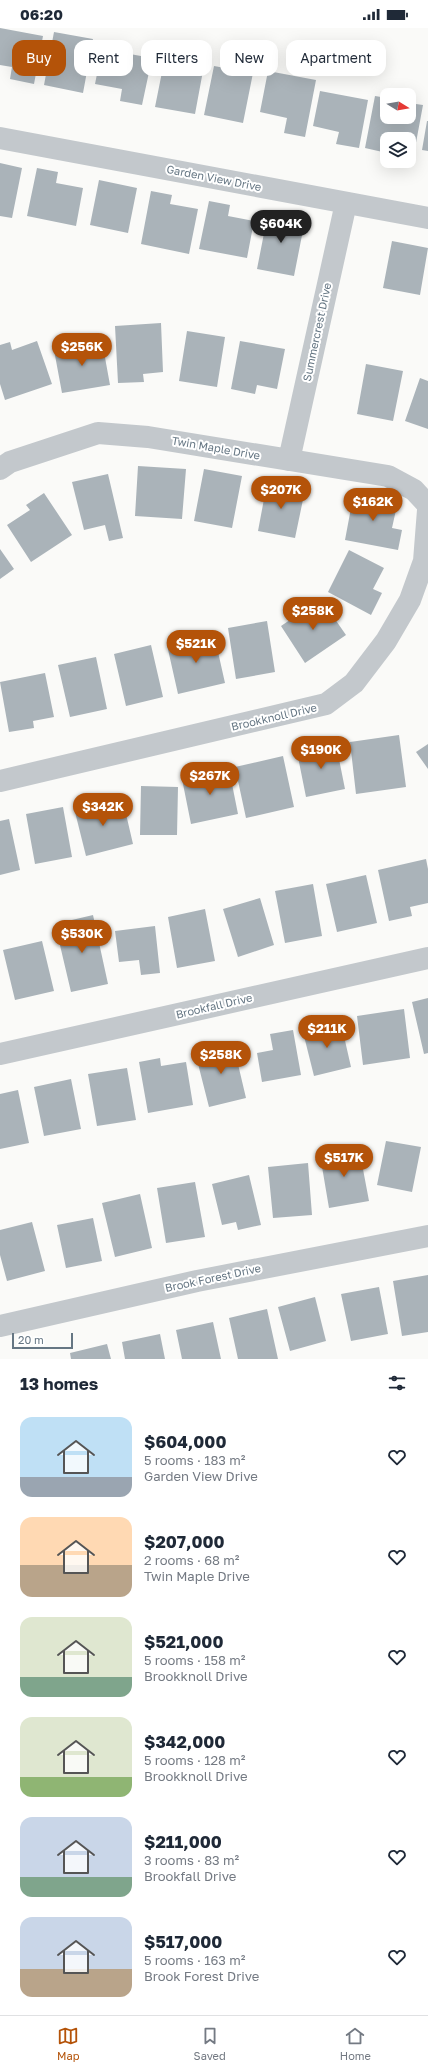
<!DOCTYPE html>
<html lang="en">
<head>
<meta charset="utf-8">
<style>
  body { margin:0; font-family:"Golos Text",sans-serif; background:#f6f6f7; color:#1f2937; height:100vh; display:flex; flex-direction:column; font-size:15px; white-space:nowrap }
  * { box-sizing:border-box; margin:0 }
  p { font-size:13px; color:#747a83 }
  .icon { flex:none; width:22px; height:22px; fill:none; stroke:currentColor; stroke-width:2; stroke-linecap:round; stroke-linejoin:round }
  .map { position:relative; height:1331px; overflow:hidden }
  .details { display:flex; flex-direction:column; background:#fff; flex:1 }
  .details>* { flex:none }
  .banner { position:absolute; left:12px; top:12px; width:404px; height:36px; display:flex; gap:8px }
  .needle { width:26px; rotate:101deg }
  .fabs { position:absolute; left:380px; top:60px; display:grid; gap:8px }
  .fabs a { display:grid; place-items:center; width:36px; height:36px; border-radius:8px; background:#fff; box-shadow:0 4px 16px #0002; font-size:20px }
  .scale { position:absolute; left:12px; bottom:10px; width:61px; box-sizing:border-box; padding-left:4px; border:2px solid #657683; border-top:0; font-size:11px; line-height:14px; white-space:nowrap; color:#657683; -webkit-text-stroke:3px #fff; paint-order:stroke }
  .price { position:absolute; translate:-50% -34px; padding:0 9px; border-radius:14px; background:#b45309; color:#fff; font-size:13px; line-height:26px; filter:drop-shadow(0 1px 2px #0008) }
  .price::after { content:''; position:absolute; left:50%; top:24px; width:12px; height:9px; margin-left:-6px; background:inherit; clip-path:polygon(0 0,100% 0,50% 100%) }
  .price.on { background:#222; color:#fff }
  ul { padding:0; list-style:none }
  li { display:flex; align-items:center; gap:12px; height:100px; padding:0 20px }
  li span { display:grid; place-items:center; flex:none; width:112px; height:80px; border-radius:12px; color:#555 }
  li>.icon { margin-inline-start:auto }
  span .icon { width:48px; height:48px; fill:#fffc; stroke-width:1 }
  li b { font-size:17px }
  h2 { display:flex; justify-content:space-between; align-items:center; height:48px; padding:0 20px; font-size:17px }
  .pill { padding:0 14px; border-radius:12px; background:#fff; box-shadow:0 4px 16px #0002; font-size:14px; line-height:36px }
  .pill.on { background:#b45309; color:#fff }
  .status { display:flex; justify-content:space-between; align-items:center; height:28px; padding:0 20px; background:#fff; direction:ltr }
  .status svg { height:11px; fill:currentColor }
  .menu { display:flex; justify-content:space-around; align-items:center; height:56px; border-top:1px solid #e0e1e3; background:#fff; font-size:11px; color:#747a83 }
  .menu a { display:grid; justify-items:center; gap:2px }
  .menu .on { color:#b45309 }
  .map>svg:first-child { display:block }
  .building { fill:#aab3b9 }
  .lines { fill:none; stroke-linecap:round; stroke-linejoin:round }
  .minor { stroke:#c3c8cc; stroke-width:22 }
  .labels { text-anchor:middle; stroke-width:4; stroke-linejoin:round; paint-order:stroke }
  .street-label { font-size:11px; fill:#657683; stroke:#fff }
</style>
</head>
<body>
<div class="status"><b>06:20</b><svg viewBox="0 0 49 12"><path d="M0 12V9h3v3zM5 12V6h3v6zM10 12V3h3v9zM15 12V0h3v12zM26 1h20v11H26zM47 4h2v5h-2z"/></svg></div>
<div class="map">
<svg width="428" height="1331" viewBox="0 0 428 1331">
  <rect width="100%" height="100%" fill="#fafaf8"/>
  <!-- building -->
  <path class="building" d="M 0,0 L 43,8 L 34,56 L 10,51 L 12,39 L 0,37 Z
    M 54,4 L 93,11 L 83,65 L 44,57 Z
    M 102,21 L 152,30 L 142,77 L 120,73 L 122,61 L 95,56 Z
    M 166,24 L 205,32 L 195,86 L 155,79 Z
    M 214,38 L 253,45 L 243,95 L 204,87 Z
    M 268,43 L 316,52 L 305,109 L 284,105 L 287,90 L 260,84 Z
    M 320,63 L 368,72 L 359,120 L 336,116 L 339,104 L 313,98 Z
    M 375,68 L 387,70 L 387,89 L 409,89 L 409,75 L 423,77 L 415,120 L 409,119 L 409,111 L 387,111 L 387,125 L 365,120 Z
    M 427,93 L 428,93 L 428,123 L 422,122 Z
    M 0,135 L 22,140 L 12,190 L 0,188 Z
    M 37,140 L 58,144 L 56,155 L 83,160 L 76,198 L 27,188 Z
    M 99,152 L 137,160 L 128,205 L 90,197 Z
    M 151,163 L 172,167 L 170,176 L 198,181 L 189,226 L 141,216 Z
    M 209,173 L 230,177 L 228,188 L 254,193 L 247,230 L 199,221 Z
    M 268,185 L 305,192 L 294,248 L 257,241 Z
    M 392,213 L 428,220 L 420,267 L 383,260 Z
    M 161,295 L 163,344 L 143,346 L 144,354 L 118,355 L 115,298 Z
    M 187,303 L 225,309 L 217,359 L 179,353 Z
    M 37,313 L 52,356 L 5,372 L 0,356 L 0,317 L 10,314 L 12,322 Z
    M 102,313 L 110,357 L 62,365 L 54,322 Z
    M 240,313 L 285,321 L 277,361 L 257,357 L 255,366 L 231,361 Z
    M 366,336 L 403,343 L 393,393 L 357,386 Z
    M 420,350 L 428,353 L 428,401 L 405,393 Z
    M 138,438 L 186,441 L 182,491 L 135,488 Z
    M 204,441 L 242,448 L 232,500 L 194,493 Z
    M 108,446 L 123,510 L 109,513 L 105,497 L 84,502 L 72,454 Z
    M 267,455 L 305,462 L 295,510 L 258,503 Z
    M 354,464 L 398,473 L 392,500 L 402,502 L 398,522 L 345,512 Z
    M 44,465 L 72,507 L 31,534 L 7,497 L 30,482 L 26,477 Z
    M 0,521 L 14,541 L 0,551 Z
    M 349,522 L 384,540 L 373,561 L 382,565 L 371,587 L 328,564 Z
    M 321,571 L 346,607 L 305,635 L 281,598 Z
    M 267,593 L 275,644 L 236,651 L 228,600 Z
    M 214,606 L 225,655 L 178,666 L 167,617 Z
    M 151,617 L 163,669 L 126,678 L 114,626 Z
    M 96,629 L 107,681 L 70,689 L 58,637 Z
    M 45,645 L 54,689 L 33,693 L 34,700 L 9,704 L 0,654 Z
    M 399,707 L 406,759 L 356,766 L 350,714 Z
    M 336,716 L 345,761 L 306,769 L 297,724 Z
    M 428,716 L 428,741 L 416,724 Z
    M 283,728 L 294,779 L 246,790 L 235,739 Z
    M 229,741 L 238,786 L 191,796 L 182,751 Z
    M 141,758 L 178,759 L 177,807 L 140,807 Z
    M 94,771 L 96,780 L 123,773 L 133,816 L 86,828 L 73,776 Z
    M 63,779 L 72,829 L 35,836 L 26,786 Z
    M 9,791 L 20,842 L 0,847 L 0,793 Z
    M 426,831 L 428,841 L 428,875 L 410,879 L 412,888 L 389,893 L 378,842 Z
    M 366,847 L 377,895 L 337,904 L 326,856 Z
    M 313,856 L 322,908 L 285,915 L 275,863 Z
    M 260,870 L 274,917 L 238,929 L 223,881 Z
    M 205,881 L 215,933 L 177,940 L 168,889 Z
    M 93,887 L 108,956 L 71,964 L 55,896 Z
    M 155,898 L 160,945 L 141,947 L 139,932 L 119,934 L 115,903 Z
    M 42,913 L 54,963 L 15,972 L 3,922 Z
    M 428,970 L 428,1025 L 424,1026 L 412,974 Z
    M 404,981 L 410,1030 L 363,1037 L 357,988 Z
    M 341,995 L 351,1039 L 314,1048 L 303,1004 Z
    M 293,1002 L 301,1047 L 262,1054 L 257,1025 L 273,1022 L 270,1006 Z
    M 233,1015 L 246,1070 L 209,1079 L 195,1024 Z
    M 160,1030 L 161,1038 L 186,1034 L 193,1077 L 148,1085 L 139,1034 Z
    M 127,1040 L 136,1092 L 97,1098 L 88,1046 Z
    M 71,1051 L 81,1101 L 44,1108 L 34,1059 Z
    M 18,1062 L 29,1115 L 0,1121 L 0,1066 Z
    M 386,1113 L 421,1119 L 412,1164 L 377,1157 Z
    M 359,1120 L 369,1173 L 329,1180 L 320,1127 Z
    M 308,1135 L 312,1187 L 273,1190 L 268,1139 Z
    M 249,1147 L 261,1197 L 238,1202 L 236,1194 L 222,1197 L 212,1156 Z
    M 195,1154 L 205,1209 L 166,1215 L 157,1160 Z
    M 140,1166 L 152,1220 L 115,1229 L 102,1175 Z
    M 93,1190 L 102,1233 L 66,1240 L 57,1197 Z
    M 32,1194 L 45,1243 L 7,1253 L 0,1227 L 0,1202 Z
    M 428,1247 L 428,1304 L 402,1308 L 393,1253 Z
    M 379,1259 L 388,1306 L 351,1313 L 341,1266 Z
    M 315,1269 L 326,1313 L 290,1323 L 278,1279 Z
    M 267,1281 L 278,1331 L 238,1331 L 229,1290 Z
    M 213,1294 L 221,1331 L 182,1331 L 176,1302 Z
    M 160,1306 L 165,1331 L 125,1331 L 122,1314 Z
    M 107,1316 L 111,1331 L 71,1331 L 70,1325 Z"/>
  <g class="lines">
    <!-- minor -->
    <path class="minor" d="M 0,110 L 428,190
      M 289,432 L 346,175
      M 0,441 L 10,434 L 98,405 L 148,409 L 388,448 L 414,462 L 428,477
      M 0,753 L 326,676 L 354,655 L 386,613 L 410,572 L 424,533 L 428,482
      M 0,1026 L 428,930
      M 0,1298 L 197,1253 L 428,1208"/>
  </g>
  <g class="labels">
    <!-- street labels -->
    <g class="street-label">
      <text transform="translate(214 150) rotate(11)" y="4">Garden View Drive</text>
      <text transform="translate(317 304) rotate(-78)" y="4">Summercrest Drive</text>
      <text transform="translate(216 420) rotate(10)" y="4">Twin Maple Drive</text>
      <text transform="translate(274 689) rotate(-13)" y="4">Brookknoll Drive</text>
      <text transform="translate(214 978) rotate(-13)" y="4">Brookfall Drive</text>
      <text transform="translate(213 1250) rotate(-12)" y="4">Brook Forest Drive</text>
    </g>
  </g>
</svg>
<div class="fabs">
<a><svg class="needle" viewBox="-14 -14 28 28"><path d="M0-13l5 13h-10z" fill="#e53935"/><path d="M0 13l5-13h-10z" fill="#747a83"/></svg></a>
<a><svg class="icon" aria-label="layers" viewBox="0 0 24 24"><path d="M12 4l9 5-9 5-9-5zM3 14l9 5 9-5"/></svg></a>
</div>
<div class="scale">20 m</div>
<b class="price on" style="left:281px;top:216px">$604K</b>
<b class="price" style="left:82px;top:339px">$256K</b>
<b class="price" style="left:281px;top:482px">$207K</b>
<b class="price" style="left:373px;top:494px">$162K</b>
<b class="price" style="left:313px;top:603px">$258K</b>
<b class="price" style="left:196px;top:636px">$521K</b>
<b class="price" style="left:321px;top:742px">$190K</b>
<b class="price" style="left:210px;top:768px">$267K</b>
<b class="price" style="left:103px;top:799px">$342K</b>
<b class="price" style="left:82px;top:926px">$530K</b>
<b class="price" style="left:327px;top:1021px">$211K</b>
<b class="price" style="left:221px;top:1047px">$258K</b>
<b class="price" style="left:344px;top:1150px">$517K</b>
<div class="banner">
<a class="pill on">Buy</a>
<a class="pill">Rent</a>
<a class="pill">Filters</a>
<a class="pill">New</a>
<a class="pill">Apartment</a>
</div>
</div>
<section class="details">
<h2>13 homes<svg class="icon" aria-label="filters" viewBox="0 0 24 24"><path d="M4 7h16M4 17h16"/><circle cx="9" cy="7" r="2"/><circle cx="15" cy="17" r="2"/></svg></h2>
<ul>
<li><span style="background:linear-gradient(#bfe0f5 75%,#9aa5b1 0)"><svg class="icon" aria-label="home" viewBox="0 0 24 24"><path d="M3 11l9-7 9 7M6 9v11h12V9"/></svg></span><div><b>$604,000</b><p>5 rooms · 183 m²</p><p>Garden View Drive</p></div><svg class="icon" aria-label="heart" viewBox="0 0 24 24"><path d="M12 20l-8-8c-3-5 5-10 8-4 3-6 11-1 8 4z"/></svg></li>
<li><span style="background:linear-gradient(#ffd9b3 60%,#b9a48a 0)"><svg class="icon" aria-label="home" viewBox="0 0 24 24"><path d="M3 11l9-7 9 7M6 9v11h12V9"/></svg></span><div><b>$207,000</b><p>2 rooms · 68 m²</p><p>Twin Maple Drive</p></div><svg class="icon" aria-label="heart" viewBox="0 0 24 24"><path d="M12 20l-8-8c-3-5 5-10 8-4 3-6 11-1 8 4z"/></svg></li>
<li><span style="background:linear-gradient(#dfe7d0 75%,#7fa58c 0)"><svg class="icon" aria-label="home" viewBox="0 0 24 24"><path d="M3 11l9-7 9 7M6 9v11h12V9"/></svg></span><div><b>$521,000</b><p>5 rooms · 158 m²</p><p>Brookknoll Drive</p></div><svg class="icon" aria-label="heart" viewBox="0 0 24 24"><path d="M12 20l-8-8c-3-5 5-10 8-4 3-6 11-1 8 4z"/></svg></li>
<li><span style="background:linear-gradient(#dfe7d0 75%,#8fb573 0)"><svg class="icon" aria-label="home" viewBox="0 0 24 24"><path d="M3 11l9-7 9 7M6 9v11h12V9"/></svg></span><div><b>$342,000</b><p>5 rooms · 128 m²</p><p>Brookknoll Drive</p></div><svg class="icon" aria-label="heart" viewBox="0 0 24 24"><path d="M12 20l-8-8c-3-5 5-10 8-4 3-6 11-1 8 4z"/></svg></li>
<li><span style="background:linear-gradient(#c9d6e8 75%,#7fa58c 0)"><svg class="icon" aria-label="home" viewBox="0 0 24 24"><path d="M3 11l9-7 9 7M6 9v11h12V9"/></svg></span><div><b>$211,000</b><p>3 rooms · 83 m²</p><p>Brookfall Drive</p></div><svg class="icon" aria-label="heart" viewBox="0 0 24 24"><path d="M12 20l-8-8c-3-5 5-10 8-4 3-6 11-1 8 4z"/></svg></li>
<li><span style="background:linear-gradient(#c9d6e8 65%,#b9a48a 0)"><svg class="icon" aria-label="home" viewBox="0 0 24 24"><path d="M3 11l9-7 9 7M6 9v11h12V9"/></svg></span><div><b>$517,000</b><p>5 rooms · 163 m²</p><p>Brook Forest Drive</p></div><svg class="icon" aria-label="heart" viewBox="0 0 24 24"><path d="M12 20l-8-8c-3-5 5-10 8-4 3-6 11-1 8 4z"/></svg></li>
</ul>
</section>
<nav class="menu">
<a class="on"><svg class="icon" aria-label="map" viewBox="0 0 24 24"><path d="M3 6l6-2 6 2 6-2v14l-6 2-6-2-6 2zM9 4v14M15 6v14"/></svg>Map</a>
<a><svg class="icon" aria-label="saved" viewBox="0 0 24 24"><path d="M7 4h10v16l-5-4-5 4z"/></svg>Saved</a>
<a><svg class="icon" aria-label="home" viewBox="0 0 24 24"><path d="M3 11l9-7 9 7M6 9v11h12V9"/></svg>Home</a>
</nav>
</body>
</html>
